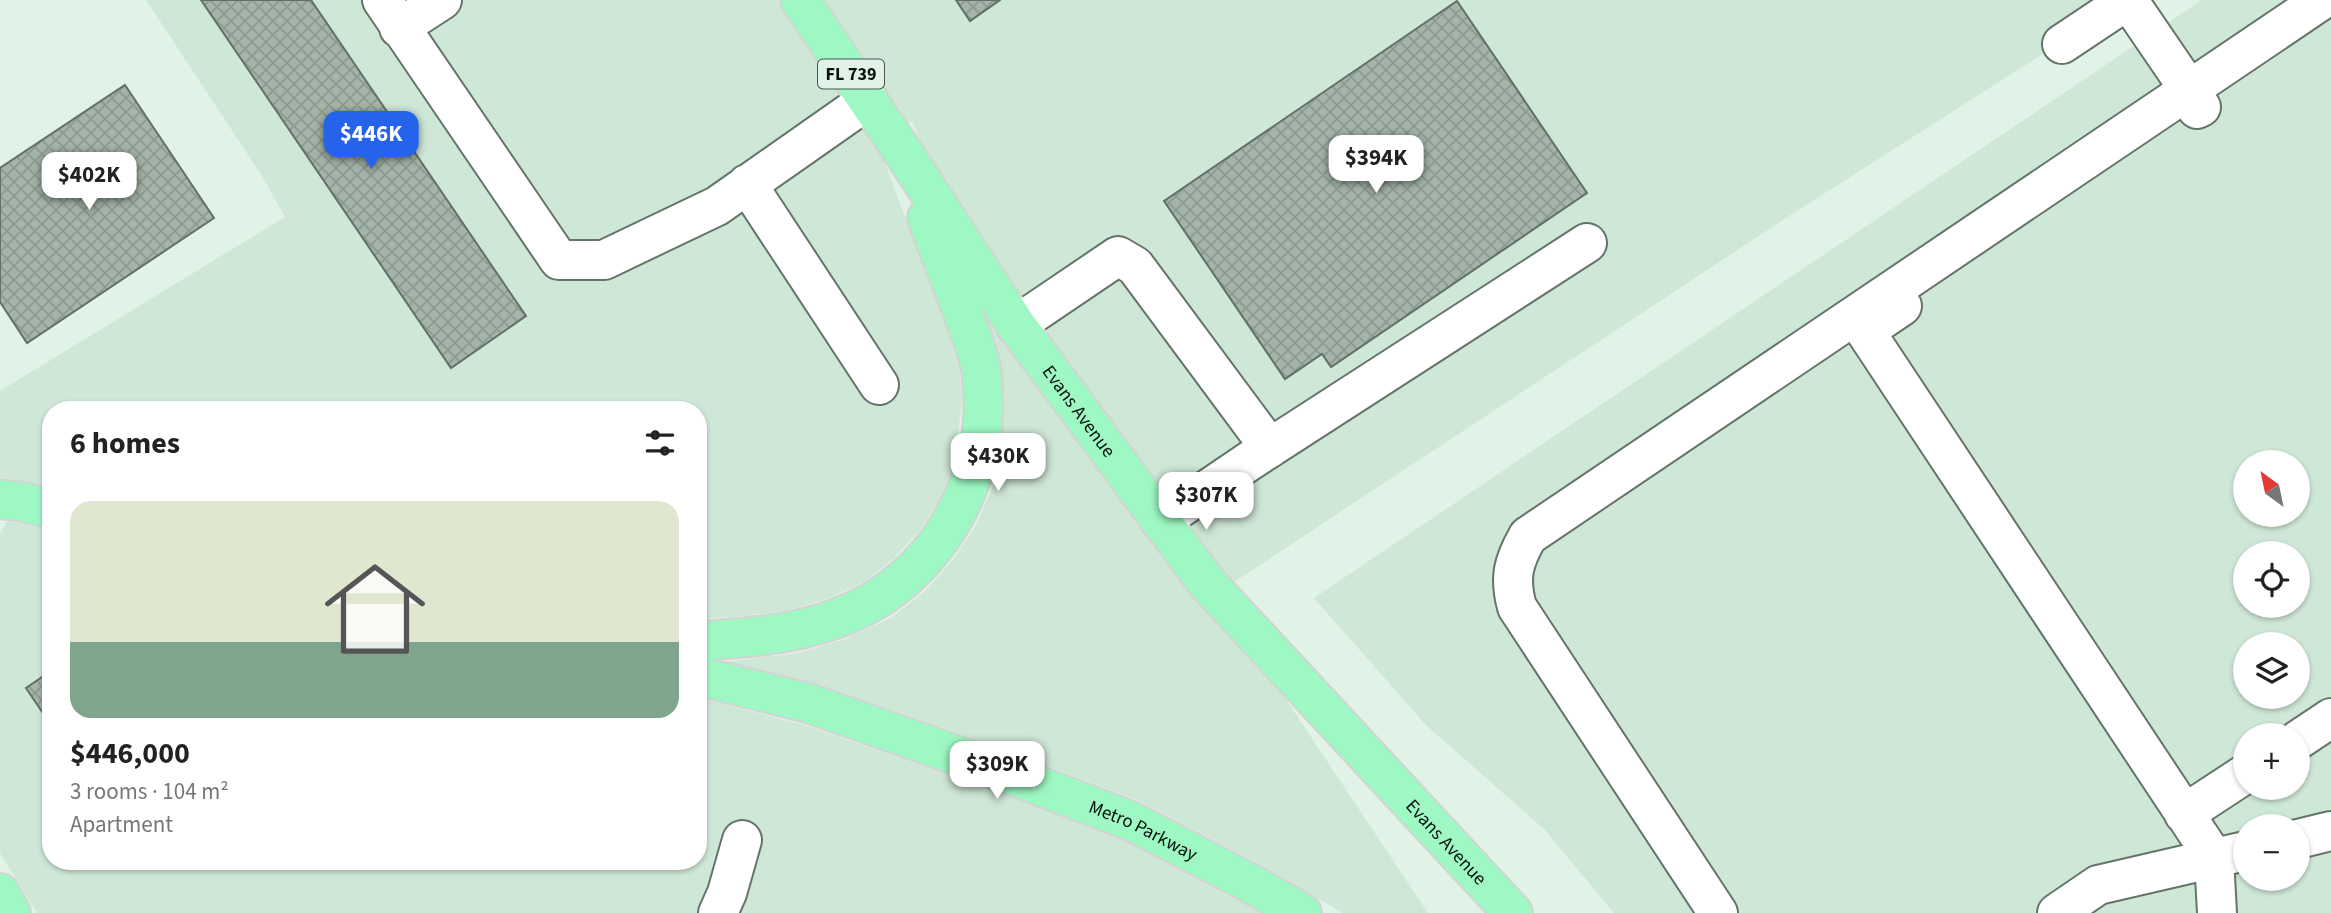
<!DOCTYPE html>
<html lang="en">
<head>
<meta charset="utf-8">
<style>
  body { margin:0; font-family:"Source Sans 3",sans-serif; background:#f2f2f2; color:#222; height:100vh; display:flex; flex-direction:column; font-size:26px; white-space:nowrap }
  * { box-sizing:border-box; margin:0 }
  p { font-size:23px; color:#767676 }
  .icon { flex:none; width:38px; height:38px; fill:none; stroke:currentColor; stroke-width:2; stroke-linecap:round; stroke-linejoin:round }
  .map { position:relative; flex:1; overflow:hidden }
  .side { position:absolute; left:42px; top:401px; width:665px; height:469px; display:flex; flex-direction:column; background:#fff; border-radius:28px; box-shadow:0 2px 5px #0004 }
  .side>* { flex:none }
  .needle { width:46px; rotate:327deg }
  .buttons { position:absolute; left:2233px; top:450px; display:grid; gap:14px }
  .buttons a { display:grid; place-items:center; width:77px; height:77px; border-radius:50%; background:#fff; box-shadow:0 2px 5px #0004; font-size:35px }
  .price { position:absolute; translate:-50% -60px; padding:0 16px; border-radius:14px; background:#fff; color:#222; font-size:23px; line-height:46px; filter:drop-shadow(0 2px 4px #0008) }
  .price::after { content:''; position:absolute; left:50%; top:42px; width:21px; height:16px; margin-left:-10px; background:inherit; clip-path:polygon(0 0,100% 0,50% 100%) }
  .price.selected { background:#2563eb; color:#fff }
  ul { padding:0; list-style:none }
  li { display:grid; align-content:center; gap:14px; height:371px; padding:0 28px }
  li+li { border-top:2px solid #e0e0e0 }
  li span { display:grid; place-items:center; height:217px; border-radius:21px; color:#555 }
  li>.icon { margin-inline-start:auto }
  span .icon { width:126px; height:126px; fill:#fffc; stroke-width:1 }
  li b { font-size:30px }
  h2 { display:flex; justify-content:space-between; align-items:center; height:84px; padding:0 28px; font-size:30px }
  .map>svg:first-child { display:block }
  .built { fill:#cfe7d6; fill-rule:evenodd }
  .building { fill:url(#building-cross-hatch); stroke:#627167; stroke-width:2 }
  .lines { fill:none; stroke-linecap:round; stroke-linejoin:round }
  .minor-casing { stroke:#657469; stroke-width:42 }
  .major-casing { stroke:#d3d4d3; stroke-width:42 }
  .minor { stroke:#fff; stroke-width:38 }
  .major { stroke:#9ef8c4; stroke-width:38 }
  .labels { text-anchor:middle; stroke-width:7; stroke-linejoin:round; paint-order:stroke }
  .shield { fill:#e1f2e6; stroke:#4b544e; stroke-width:2 }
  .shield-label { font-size:18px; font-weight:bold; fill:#0b110d }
  .street-label { font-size:19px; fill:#0b110d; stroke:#e1f2e6 }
</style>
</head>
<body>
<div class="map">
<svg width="2331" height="913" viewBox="0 0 2331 913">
  <defs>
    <pattern id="building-cross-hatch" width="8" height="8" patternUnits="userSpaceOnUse" patternTransform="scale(1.75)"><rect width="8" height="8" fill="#a4b4a8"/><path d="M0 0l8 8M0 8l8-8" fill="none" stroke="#8c9a8f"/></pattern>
  </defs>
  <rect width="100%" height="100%" fill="#e1f2e6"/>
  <!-- built -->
  <path class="built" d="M 146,0 L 777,0 L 883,158 L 949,334 L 959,368 L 963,397 L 953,467 L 940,499 L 919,531 L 893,559 L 865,581 L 827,599 L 788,610 L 744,616 L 698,619 L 698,410 L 51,410 L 51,487 L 0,477 L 0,391 L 285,217 L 264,179 Z
    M 825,0 L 2127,0 L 1786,218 L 1234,582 L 1222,570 L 1032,314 L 920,140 L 913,122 L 909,122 L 906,119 Z
    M 2202,0 L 2331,0 L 2331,913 L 1614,913 L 1544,829 L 1426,725 L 1314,598 ZM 2245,462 L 2298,462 L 2298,514 L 2245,514 ZM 2245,553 L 2298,553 L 2298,606 L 2245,606 ZM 2245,644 L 2298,644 L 2298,696 L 2245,696 ZM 2245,735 L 2298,735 L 2298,788 L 2245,788 ZM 2245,826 L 2298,826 L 2298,878 L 2245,878 Z
    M 986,317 L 1191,595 L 1283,695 L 1428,913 L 1343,913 L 1256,862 L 1139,801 L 995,746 L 813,683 L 726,662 L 798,653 L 846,639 L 891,618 L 924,592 L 953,560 L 976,525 L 993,486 L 1002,440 L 1005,398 L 1000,360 Z
    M 6,522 L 21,523 L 51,531 L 51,861 L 698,861 L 698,698 L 804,725 L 985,787 L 1124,840 L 1261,913 L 37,913 L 0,853 L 0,534 Z"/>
  <!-- building -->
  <path class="building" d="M 201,0 L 311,0 L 526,316 L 451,368 Z
    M 956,0 L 1000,0 L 970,21 Z
    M 1457,1 L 1587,193 L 1331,367 L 1322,354 L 1285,379 L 1164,201 Z
    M 125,85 L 214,218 L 27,343 L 0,302 L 0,168 Z
    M 51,671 L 51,725 L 26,688 Z"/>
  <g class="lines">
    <!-- minor casing -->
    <g class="minor-casing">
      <path id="minor" d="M 382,0 L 559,260 L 604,260 L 717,206 L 868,100
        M 2128,0 L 2201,107 L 2197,109
        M 399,28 L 442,0
        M 2062,44 L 2128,0
        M 747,184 L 879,385
        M 1902,306 L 1865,331 L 2214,858 L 2217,913
        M 1016,325 L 1118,256 L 1135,266 L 1270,448
        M 1161,521 L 1251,460 L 1587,243
        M 2298,740 L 2331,718
        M 2184,814 L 2245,774
        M 2298,839 L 2331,831
        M 718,913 L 727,893 L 742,840
        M 1718,913 L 1517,607 C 1509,578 1513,562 1528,536 L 2322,0
        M 2057,913 L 2098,885 L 2245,851"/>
    </g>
    <!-- major casing -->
    <g class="major-casing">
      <g id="major">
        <path id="s1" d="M 800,0 L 901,149 L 1016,325 L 1207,583 L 1513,913"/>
        <path d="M 0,499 L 23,502 L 51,509"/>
        <path d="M 698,641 C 744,638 791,635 835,619 C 937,583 997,474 981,369 C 977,348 968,327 961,308 C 950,278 938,248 927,218"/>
        <path id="s2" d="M 698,676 L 808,703 L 990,767 L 1131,821 L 1248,882 L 1302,913"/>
        <path d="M 0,893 L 11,913"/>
      </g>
    </g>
    <!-- minor -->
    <use href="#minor" class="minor"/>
    <!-- major -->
    <use href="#major" class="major"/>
  </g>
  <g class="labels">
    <!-- shield labels -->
    <rect class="shield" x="818" y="59.5" width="66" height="29" rx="5"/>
    <g class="shield-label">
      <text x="851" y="80">FL 739</text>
    </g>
    <!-- street labels -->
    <g class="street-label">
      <text dy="7" stroke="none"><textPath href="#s1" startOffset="497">Evans Avenue</textPath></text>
      <text dy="7" stroke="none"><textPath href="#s2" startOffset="472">Metro Parkway</textPath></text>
      <text dy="7" stroke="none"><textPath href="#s1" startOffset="1064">Evans Avenue</textPath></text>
    </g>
  </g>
</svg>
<div class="buttons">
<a><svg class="needle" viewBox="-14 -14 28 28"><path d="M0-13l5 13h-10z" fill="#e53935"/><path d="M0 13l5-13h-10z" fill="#767676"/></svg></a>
<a><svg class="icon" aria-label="locate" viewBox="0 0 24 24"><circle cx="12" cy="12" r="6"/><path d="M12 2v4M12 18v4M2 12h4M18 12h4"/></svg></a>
<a><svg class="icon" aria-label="layers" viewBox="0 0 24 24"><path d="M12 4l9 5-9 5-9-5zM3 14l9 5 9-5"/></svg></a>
<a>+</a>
<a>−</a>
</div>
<b class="price selected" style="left:371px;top:171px">$446K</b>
<b class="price" style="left:1376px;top:195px">$394K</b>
<b class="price" style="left:89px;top:212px">$402K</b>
<b class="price" style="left:998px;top:493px">$430K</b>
<b class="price" style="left:1206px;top:532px">$307K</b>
<b class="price" style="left:997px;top:801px">$309K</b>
<section class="side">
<h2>6 homes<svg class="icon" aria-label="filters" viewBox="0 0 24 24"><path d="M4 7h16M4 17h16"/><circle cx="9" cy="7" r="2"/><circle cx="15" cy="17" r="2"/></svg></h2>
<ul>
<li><span style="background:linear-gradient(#dfe7d0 65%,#7fa58c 0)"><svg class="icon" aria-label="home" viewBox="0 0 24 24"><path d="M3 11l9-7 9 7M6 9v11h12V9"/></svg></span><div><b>$446,000</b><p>3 rooms · 104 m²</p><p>Apartment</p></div></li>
</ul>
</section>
</div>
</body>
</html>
